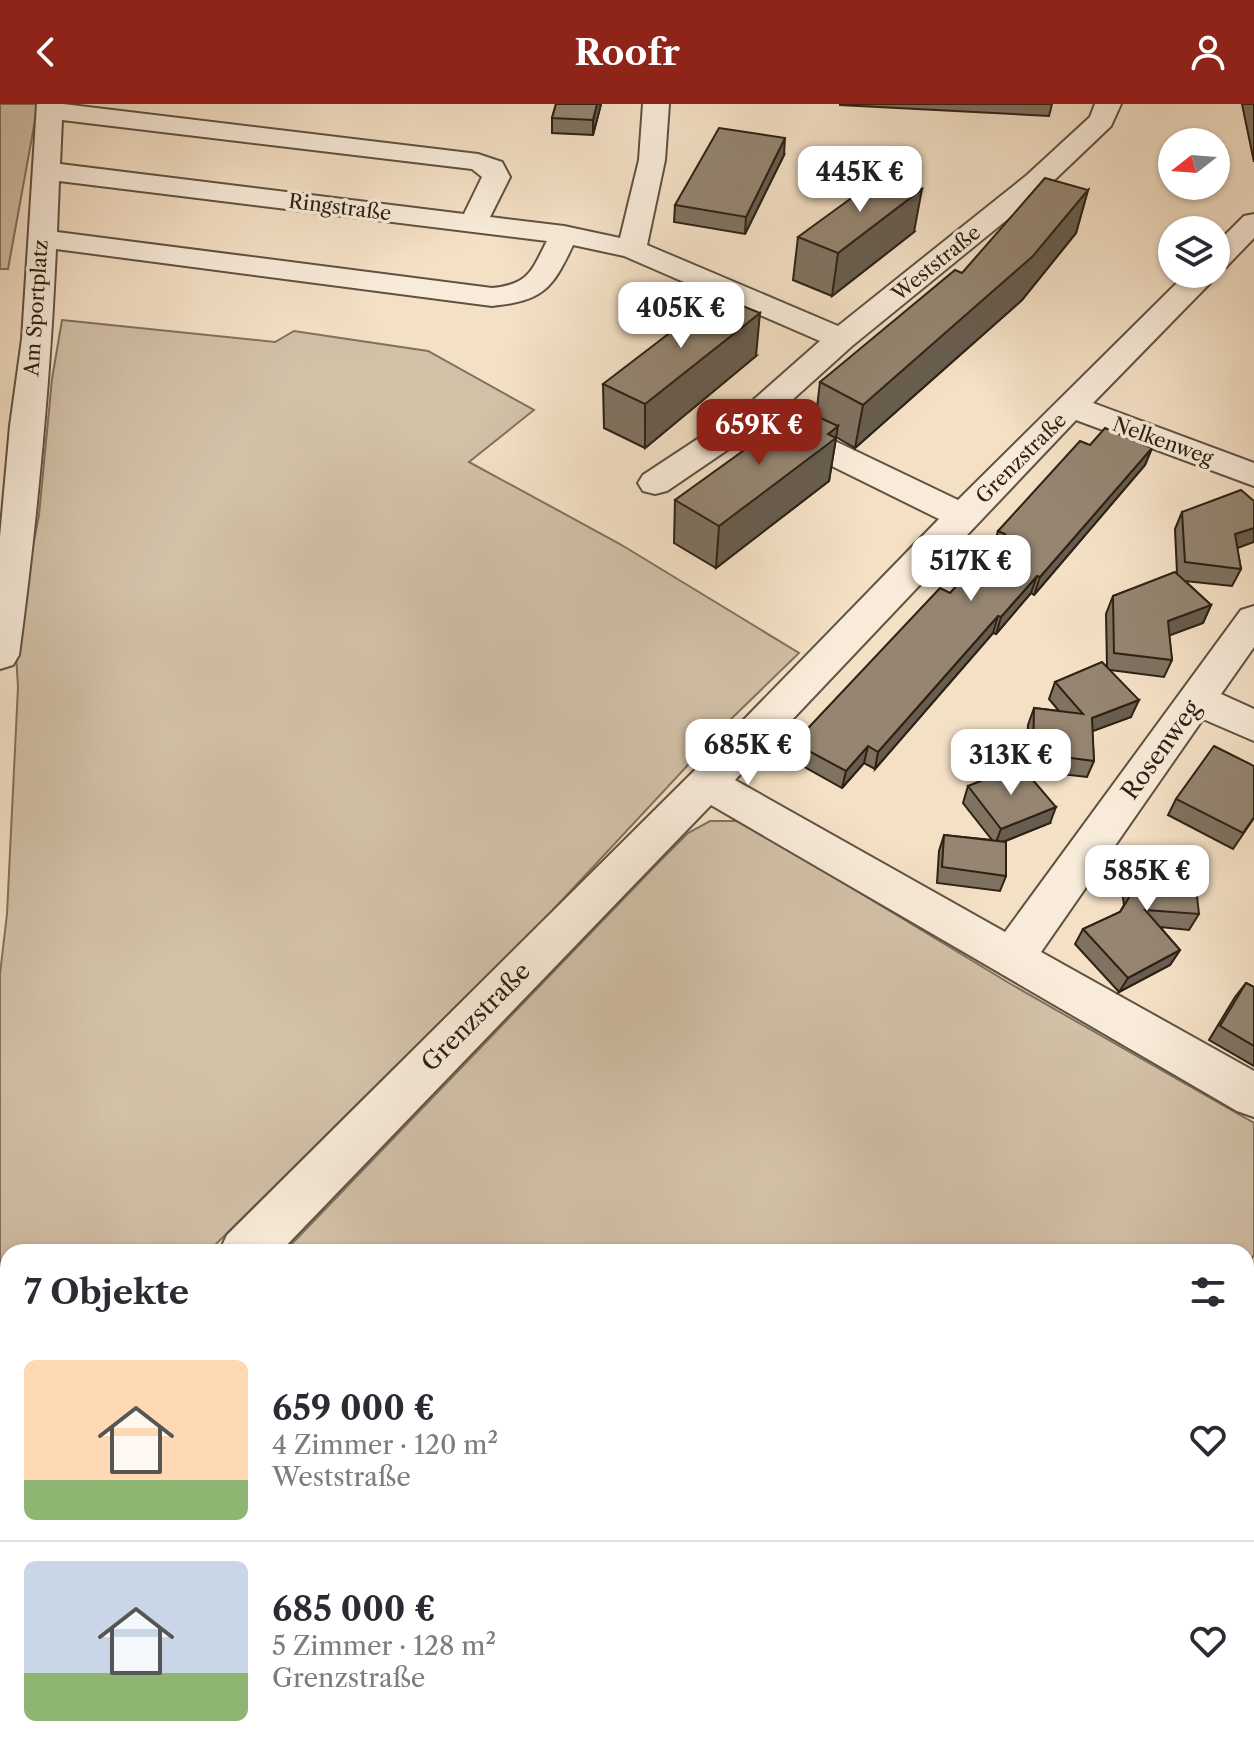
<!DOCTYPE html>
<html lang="de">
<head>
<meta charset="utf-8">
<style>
  body { margin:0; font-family:"Libre Caslon Text",serif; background:#f7f7f7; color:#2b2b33; height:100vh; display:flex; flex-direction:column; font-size:30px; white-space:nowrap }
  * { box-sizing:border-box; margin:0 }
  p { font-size:26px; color:#7c7c81 }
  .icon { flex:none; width:44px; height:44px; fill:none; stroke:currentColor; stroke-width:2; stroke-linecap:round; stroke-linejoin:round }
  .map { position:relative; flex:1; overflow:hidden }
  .details { position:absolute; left:0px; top:1140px; width:1254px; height:514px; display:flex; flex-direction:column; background:#fff; border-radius:24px 24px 0 0; box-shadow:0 2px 6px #0004 }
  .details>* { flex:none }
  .needle { width:52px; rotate:253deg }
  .buttons { position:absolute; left:1158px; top:24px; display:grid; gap:16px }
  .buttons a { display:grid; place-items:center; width:72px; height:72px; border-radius:50%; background:#fff; box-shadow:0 2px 6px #0004; font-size:40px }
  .price { position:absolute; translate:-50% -68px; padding:0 18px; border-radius:16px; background:#fff; color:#222; font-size:26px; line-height:52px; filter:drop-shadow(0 2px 4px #0008) }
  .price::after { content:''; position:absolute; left:50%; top:48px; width:24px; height:18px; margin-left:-12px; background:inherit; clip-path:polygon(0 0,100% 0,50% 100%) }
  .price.on { background:#8f2418; color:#fff }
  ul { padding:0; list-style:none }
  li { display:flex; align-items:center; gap:24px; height:200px; padding:0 24px }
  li+li { border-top:2px solid #e1e1e2 }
  li span { display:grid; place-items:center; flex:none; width:224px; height:160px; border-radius:12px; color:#555 }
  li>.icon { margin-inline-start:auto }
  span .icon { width:96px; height:96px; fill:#fffc; stroke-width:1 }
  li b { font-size:34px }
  h2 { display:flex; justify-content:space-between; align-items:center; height:96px; padding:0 24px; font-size:34px }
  header { display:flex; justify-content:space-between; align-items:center; height:104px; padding:0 24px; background:#8f2418; color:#fff; font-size:36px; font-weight:700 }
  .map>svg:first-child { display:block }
  .green { fill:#d2c0a7; stroke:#80715e; stroke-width:2 }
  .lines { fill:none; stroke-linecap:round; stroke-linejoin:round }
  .minor-casing { stroke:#605241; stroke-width:4 }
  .minor { fill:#f8ebd9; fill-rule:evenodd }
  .wall { fill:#807261; stroke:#2e2215; stroke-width:2 }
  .shaded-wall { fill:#685d4f; stroke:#2e2215; stroke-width:2 }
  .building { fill:#958571; stroke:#2e2215; stroke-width:2 }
  .labels { text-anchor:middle; stroke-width:7; stroke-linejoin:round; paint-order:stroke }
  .far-street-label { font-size:20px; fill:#2e2215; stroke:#f8ebd9 }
  .street-label { font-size:24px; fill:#2e2215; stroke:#f8ebd9 }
</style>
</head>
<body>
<header><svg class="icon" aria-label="back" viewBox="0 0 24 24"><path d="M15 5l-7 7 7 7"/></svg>Roofr<svg class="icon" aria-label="person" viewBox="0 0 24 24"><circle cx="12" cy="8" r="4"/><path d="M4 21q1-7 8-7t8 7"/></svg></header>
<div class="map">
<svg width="1254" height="1653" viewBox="0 0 1254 1653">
  <rect width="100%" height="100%" fill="#f4e0c5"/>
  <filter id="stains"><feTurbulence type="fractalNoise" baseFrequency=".0025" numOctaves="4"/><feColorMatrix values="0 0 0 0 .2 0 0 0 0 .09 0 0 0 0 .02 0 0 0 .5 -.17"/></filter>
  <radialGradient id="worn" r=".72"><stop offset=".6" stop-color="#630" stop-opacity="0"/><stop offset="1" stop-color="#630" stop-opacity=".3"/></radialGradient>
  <!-- green -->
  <path class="green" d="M 0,0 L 38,0 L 8,165 L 0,165 Z
    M 62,216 L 275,238 L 294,227 L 428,247 L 534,306 L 469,358 L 620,440 L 799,549 L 728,618 L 552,807 L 208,1148 L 8,1148 L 8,1353 L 0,1361 L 0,870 L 7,810 L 18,583 L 15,534 L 39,411 L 52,275 Z
    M 710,717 L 741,717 L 1009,879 L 1254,1019 L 1254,1151 L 1246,1164 L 1246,1148 L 284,1148 L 658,759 L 688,729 Z
    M 8,1458 L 8,1646 L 1148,1646 L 1155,1653 L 0,1653 L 0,1468 Z"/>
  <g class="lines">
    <!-- minor casing -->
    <g class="minor-casing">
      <path id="minor" d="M 37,0 L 63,0 L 478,50 L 502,58 L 510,73 L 490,113 L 564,122 L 620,134 L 639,56 L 643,0 L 669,0 L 665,56 L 647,141 L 838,222 L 1027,71 L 1090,13 L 1095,0 L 1121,0 L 1111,22 L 1047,83 L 852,242 L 771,315 L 779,313 L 791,316 L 958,396 L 1186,170 L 1216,170 L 1216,168 L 1218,170 L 1213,176 L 1093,299 L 1254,359 L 1254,382 L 1076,316 L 735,676 L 1005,828 L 1241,506 L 1254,502 L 1254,543 L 1221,590 L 1254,605 L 1254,637 L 1203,615 L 1041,848 L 1254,967 L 1254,1013 L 1237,1007 L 711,701 L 280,1148 L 219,1148 L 227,1131 L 693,668 L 939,415 L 767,330 L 764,321 L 667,387 L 655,390 L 643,387 L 638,379 L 643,371 L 743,305 L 820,237 L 624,152 L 573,141 C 552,186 542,197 492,202 L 56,145 C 50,280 37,416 19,551 L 13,561 L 0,565 L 0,433 L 10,322 L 22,235 ZM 62,16 L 472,65 L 482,73 L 464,110 L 60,60 ZM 59,77 L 547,137 C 531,168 529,180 492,184 L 57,128 Z
        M 1254,110 L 1254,134 L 1226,163 L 1216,166 L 1216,140 L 1244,112 Z
        M 8,1377 L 8,1439 L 0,1443 L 0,1380 Z"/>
    </g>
    <!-- minor -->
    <use href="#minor" class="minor"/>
  </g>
  <!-- wall -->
  <path class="wall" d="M 556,0 L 601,0 L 593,31 L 552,29 L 552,14 Z
    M 840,0 L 1052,0 L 1049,12 L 840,1 Z
    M 1242,0 L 1254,0 L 1254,58 Z
    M 784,51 L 745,130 L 674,118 L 675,101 Z
    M 1088,86 L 1076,129 L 1022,196 L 855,344 L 836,333 L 829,377 L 716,464 L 674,439 L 675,396 L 816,312 L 820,278 L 962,169 Z
    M 914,128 L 832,192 L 793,176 L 798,133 Z
    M 756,252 L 645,344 L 604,324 L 603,280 Z
    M 1090,341 L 1152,344 L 1145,361 L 1034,491 L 1031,489 L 996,530 L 993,529 L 875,665 L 864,659 L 842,684 L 792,656 L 794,639 L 950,489 L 994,442 L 998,427 Z
    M 1182,408 L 1237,444 L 1241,465 L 1232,482 L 1185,477 L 1211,501 L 1203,519 L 1169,531 L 1172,556 L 1164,573 L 1110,566 L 1131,613 L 1092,627 L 1094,657 L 1087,673 L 1026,666 L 1028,621 L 1034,604 L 1059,607 L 1049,595 L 1055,578 L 1107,563 L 1106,510 L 1113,492 L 1177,469 L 1175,425 Z
    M 1254,662 L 1254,714 L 1233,745 L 1168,711 L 1176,695 Z
    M 968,682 L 1050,719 L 1003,738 L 1006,772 L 1000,787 L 937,779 L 939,747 L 944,731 L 992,736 L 963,699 Z
    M 1128,750 L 1199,810 L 1189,826 L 1160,823 L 1180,846 L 1170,861 L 1119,888 L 1075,840 L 1083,825 L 1120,808 L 1124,801 L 1119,766 Z
    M 1246,879 L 1254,883 L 1254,962 L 1209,936 L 1235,893 Z"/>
  <!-- shaded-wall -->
  <path class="shaded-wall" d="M 597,0 L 601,0 L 593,31 L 593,16 Z
    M 785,34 L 784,51 L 745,130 L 746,113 Z
    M 922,85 L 914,128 L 832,192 L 838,149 Z
    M 1088,86 L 1076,129 L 1022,196 L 855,344 L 863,301 Z
    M 760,209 L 756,252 L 645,344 L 645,300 Z
    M 838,322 L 829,377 L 716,464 L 719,422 Z
    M 1152,344 L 1145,361 L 1034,491 L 1040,473 Z
    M 1254,424 L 1254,438 L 1227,448 L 1235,430 Z
    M 1037,472 L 1031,489 L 996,530 L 1001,513 Z
    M 1211,501 L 1203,519 L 1160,535 L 1168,517 Z
    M 998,512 L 993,529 L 875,665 L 878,648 Z
    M 1139,596 L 1131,613 L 1085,630 L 1092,614 Z
    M 868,642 L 864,659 L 842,684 L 846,667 Z
    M 1056,703 L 1050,719 L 995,741 L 1001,725 Z
    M 1180,846 L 1170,861 L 1119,888 L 1128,874 Z"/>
  <!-- building -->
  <path class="building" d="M 556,0 L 597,0 L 593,16 L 552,14 Z
    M 719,24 L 785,34 L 746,113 L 675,101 Z
    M 883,71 L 922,85 L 838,149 L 798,133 Z
    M 1045,74 L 1088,86 L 1033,152 L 863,301 L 820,278 L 955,166 L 962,169 Z
    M 718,192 L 760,209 L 645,300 L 603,280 Z
    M 801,305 L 838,322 L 828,330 L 836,334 L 719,422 L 675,396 Z
    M 1105,324 L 1152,344 L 1040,473 L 1037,472 L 1001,513 L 998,512 L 878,648 L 868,642 L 846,667 L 794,639 L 940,484 L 950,489 L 1005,430 L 998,427 L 1080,337 L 1090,341 Z
    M 1241,386 L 1254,397 L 1254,424 L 1235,430 L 1241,465 L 1185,458 L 1182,408 Z
    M 1175,468 L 1211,501 L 1168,517 L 1172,556 L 1114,549 L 1113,492 Z
    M 1102,558 L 1139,596 L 1092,614 L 1094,657 L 1033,649 L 1034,604 L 1083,610 L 1055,578 Z
    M 1214,642 L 1254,662 L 1254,713 L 1243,729 L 1176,695 Z
    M 1020,661 L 1056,703 L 1001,725 L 968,682 Z
    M 944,731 L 1006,738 L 1006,772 L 942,763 Z
    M 1128,750 L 1193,757 L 1199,810 L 1145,806 L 1180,846 L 1128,874 L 1083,825 L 1120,808 L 1127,797 L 1133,786 Z
    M 1246,879 L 1254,883 L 1254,942 L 1220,922 Z"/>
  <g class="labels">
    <!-- far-street labels -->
    <g class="far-street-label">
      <text transform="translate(340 103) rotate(7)" y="7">Ringstraße</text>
      <text transform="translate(936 159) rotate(-39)" y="7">Weststraße</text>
      <text transform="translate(36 204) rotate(-86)" y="7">Am Sportplatz</text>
      <text transform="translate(1163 337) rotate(20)" y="7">Nelkenweg</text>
      <text transform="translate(1021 354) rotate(-45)" y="7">Grenzstraße</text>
    </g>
    <!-- street labels -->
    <g class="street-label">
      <text transform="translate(1161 646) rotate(-54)" y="8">Rosenweg</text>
      <text transform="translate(476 913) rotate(-45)" y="8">Grenzstraße</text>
    </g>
  </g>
  <rect width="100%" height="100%" filter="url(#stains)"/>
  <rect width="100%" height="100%" fill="url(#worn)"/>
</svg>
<div class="buttons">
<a><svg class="needle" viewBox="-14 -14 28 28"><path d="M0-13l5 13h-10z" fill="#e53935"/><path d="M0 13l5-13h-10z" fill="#7c7c81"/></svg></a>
<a><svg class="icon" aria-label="layers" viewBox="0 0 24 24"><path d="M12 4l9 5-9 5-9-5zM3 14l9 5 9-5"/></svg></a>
</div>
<b class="price" style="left:860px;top:110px">445K €</b>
<b class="price" style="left:681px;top:246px">405K €</b>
<b class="price on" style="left:759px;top:363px">659K €</b>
<b class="price" style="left:971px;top:499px">517K €</b>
<b class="price" style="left:748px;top:683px">685K €</b>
<b class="price" style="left:1011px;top:693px">313K €</b>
<b class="price" style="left:1147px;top:809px">585K €</b>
<section class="details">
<h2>7 Objekte<svg class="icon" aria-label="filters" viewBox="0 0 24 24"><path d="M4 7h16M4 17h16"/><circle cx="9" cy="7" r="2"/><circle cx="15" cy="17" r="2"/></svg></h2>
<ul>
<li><span style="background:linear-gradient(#ffd9b3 75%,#8fb573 0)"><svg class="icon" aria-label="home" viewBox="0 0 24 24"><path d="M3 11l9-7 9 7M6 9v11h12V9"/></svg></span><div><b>659 000 €</b><p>4 Zimmer · 120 m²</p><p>Weststraße</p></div><svg class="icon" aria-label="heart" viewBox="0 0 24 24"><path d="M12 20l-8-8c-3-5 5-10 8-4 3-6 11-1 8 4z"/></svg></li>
<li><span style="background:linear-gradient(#c9d6e8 70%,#8fb573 0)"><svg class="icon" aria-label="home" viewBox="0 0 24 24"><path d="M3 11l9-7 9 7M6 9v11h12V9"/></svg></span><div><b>685 000 €</b><p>5 Zimmer · 128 m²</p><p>Grenzstraße</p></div><svg class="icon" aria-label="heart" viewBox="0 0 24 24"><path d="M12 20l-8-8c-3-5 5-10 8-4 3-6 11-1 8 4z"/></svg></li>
</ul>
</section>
</div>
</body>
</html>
